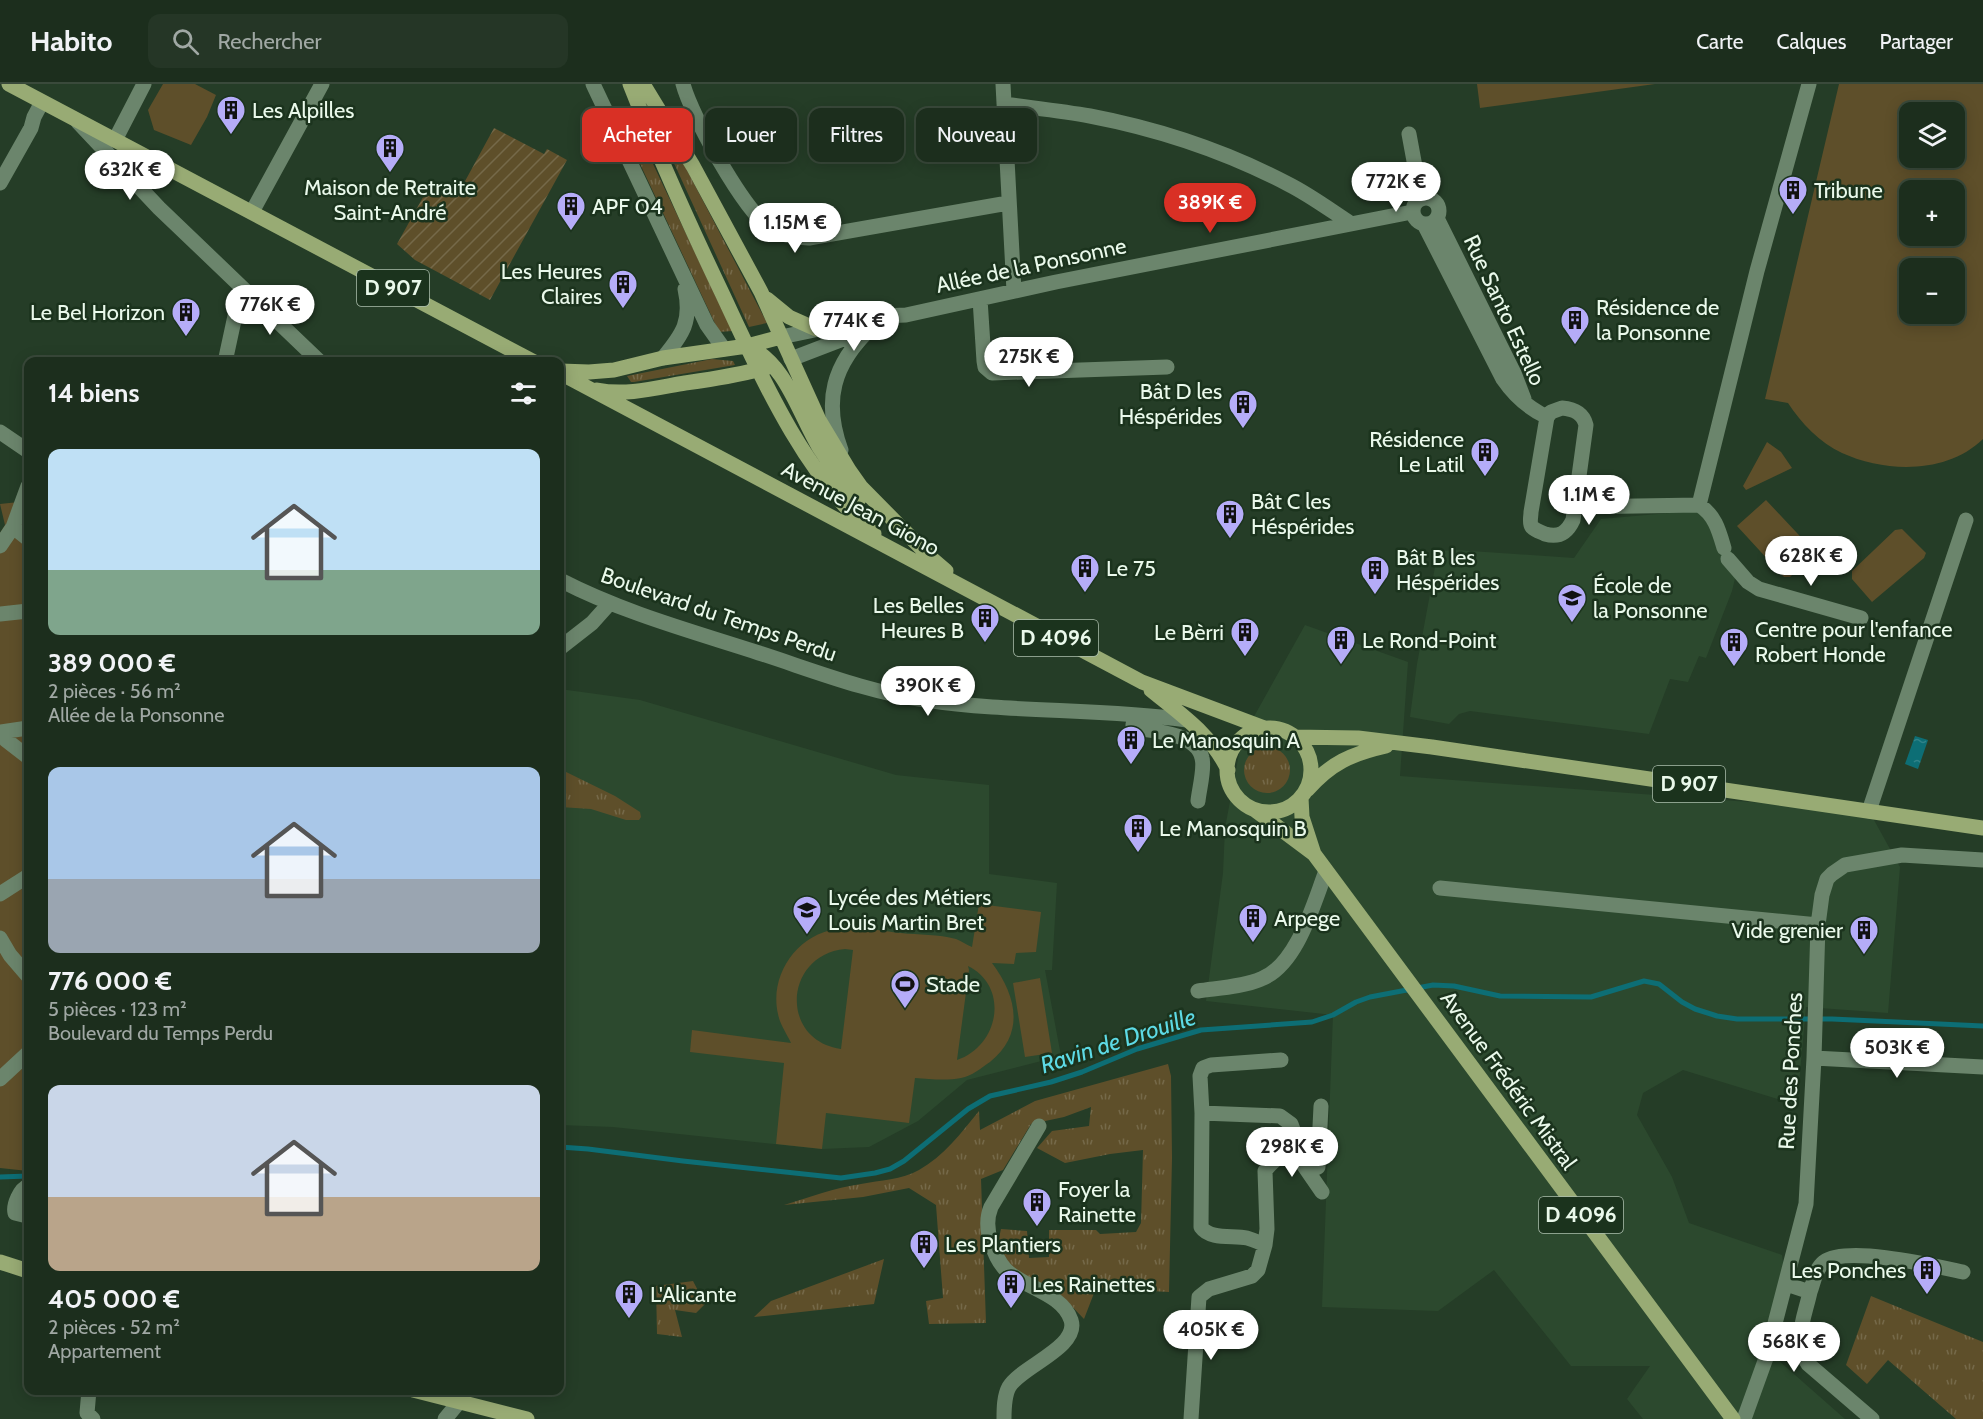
<!DOCTYPE html>
<html lang="fr">
<head>
<meta charset="utf-8">
<style>
  body { margin:0; font-family:Cabin,sans-serif; background:#253626; color:#f1f3f6; height:100vh; display:flex; flex-direction:column; font-size:22px; white-space:nowrap }
  * { box-sizing:border-box; margin:0 }
  p { font-size:20px; color:#a0a8a4 }
  .icon { flex:none; width:33px; height:33px; fill:none; stroke:currentColor; stroke-width:2; stroke-linecap:round; stroke-linejoin:round }
  .map { position:relative; flex:1; overflow:hidden }
  .details { position:absolute; left:24px; top:273px; width:540px; height:1038px; display:flex; flex-direction:column; background:#1c2e1d; border-radius:12px; box-shadow:0 3px 15px #0003,0 0 0 2px #3a4a3b }
  .details>* { flex:none }
  .hud { position:absolute; left:582px; top:24px; width:570px; height:54px; display:flex; gap:12px }
  .controls { position:absolute; left:1899px; top:18px; display:grid; gap:12px }
  .controls a { display:grid; place-items:center; width:66px; height:66px; border-radius:12px; background:#1c2e1d; box-shadow:0 3px 15px #0003,0 0 0 2px #3a4a3b; font-size:30px }
  .price { position:absolute; translate:-50% -51px; padding:0 14px; border-radius:21px; background:#fff; color:#222; font-size:20px; line-height:39px; filter:drop-shadow(0 2px 3px #0008) }
  .price::after { content:''; position:absolute; left:50%; top:36px; width:18px; height:14px; margin-left:-9px; background:inherit; clip-path:polygon(0 0,100% 0,50% 100%) }
  .price.on { background:#d93025; color:#fff }
  ul { padding:0; list-style:none }
  li { display:grid; align-content:center; gap:12px; height:318px; padding:0 24px }
  li span { display:grid; place-items:center; height:186px; border-radius:12px; color:#555 }
  li>.icon { margin-inline-start:auto }
  span .icon { width:108px; height:108px; fill:#fffc; stroke-width:1 }
  li b { font-size:26px }
  h2 { display:flex; justify-content:space-between; align-items:center; height:72px; padding:0 24px; font-size:26px }
  .tag { padding:0 21px; border-radius:12px; background:#1c2e1d; box-shadow:0 3px 15px #0003,0 0 0 2px #3a4a3b; font-size:21px; line-height:54px }
  .tag.on { background:#d93025; color:#fff }
  header { display:flex; align-items:center; gap:36px; box-sizing:border-box; height:84px; padding:0 30px; background:#1c2e1d; border-bottom:2px solid #3a4a3b }
  header strong { font-size:28px }
  nav { display:flex; gap:33px; margin-inline-start:auto; font-size:21px }
  .search { width:420px; height:54px; background:#253626; display:flex; align-items:center; gap:15px; box-sizing:border-box; padding:0 21px; border-radius:12px; color:#a0a8a4; font-size:22px }
  .map>svg:first-child { display:block }
  .built { fill:#2c492e }
  .grass { fill:url(#grass-tufts) }
  .park { fill:#5e4f2a; fill-rule:evenodd }
  .garden { fill:url(#garden-furrows) }
  .water { fill:url(#water-ripples) }
  .lines { fill:none; stroke-linecap:round; stroke-linejoin:round }
  .stream { stroke:#0d6e75; stroke-width:5 }
  .minor { stroke:#6b856c; stroke-width:15 }
  .major { stroke:#98ab74; stroke-width:15 }
  .labels { text-anchor:middle; stroke-width:5; stroke-linejoin:round; paint-order:stroke }
  .shield { fill:#1b331d; stroke:#acbead; stroke-width:1.5 }
  .shield-label { font-size:21px; font-weight:bold; fill:#eaf9eb }
  .poi-label { font-size:22px; fill:#eaf9eb; stroke:#1b331d; text-anchor:start }
  .street-label { font-size:22px; fill:#eaf9eb; stroke:#1b331d }
  .water-label { font-size:24px; font-style:italic; fill:#5ddae5; stroke:#1b331d }
</style>
</head>
<body>
<header>
<strong>Habito</strong>
<div class="search"><svg class="icon" aria-label="search" viewBox="0 0 24 24"><circle cx="10" cy="10" r="6"/><path d="M15 15l6 6"/></svg>Rechercher</div>
<nav><a>Carte</a><a>Calques</a><a>Partager</a></nav>
</header>
<div class="map">
<svg width="1983" height="1335" viewBox="0 0 1983 1335">
  <defs>
    <pattern id="grass-tufts" width="24" height="20" patternUnits="userSpaceOnUse" patternTransform="scale(1.5)"><rect width="24" height="20" fill="#5e4f2a"/><path d="M3 7l-1-3M5 7V3M7 7l1-3M15 17l-1-3M17 17v-4M19 17l1-3" fill="none" stroke="#756949"/></pattern>
    <pattern id="garden-furrows" width="10" height="10" patternUnits="userSpaceOnUse" patternTransform="scale(1.5)"><rect width="10" height="10" fill="#5e4f2a"/><path d="M-1 1l2-2M0 10L10 0M9 11l2-2" fill="none" stroke="#756949"/></pattern>
    <pattern id="water-ripples" width="26" height="14" patternUnits="userSpaceOnUse" patternTransform="scale(1.5)"><rect width="26" height="14" fill="#0d6e75"/><path d="M2 4q2-2 4 0t4 0M15 11q2-2 4 0t4 0" fill="none" stroke="#308389"/></pattern>
  </defs>
  <rect width="100%" height="100%" fill="#253d27"/>
  <!-- built -->
  <path class="built" d="M 1712,427 L 1723,440 L 1737,486 L 1732,507 L 1706,574 L 1699,572 L 1688,598 L 1670,595 L 1649,650 L 1470,627 L 1459,630 L 1449,640 L 1410,633 L 1417,580 L 1438,467 L 1456,466 L 1574,474 L 1601,435 L 1669,429 Z
    M 1305,541 L 1408,578 L 1400,692 L 1869,727 L 1900,783 L 1888,929 L 1806,923 L 1797,1021 L 1683,986 L 1643,1009 L 1637,1031 L 1672,1093 L 1689,1139 L 1782,1171 L 1786,1200 L 1778,1276 L 1845,1335 L 1643,1335 L 1627,1315 L 1650,1282 L 1571,1282 L 1494,1186 L 1438,1227 L 1322,1223 L 1333,931 L 1206,917 L 1223,789 L 1225,744 L 1242,654 Z
    M 560,605 L 640,616 L 896,691 L 989,701 L 989,790 L 1057,799 L 1052,886 L 1045,886 L 1061,972 L 967,996 L 918,1037 L 869,1063 L 822,1065 L 613,1043 L 560,1041 Z"/>
  <!-- grass -->
  <path class="grass" d="M 662,53 L 680,73 L 767,239 L 749,243 Z
    M 645,63 L 732,247 L 719,248 L 634,67 Z
    M 712,275 L 733,277 L 735,281 L 634,298 L 631,298 L 627,292 Z
    M1244 686a23 23 0 1 1 46 0a23 23 0 1 1-46 0Z
    M 560,685 L 615,712 L 640,728 L 641,733 L 639,736 L 626,736 L 591,725 L 560,723 Z
    M 1168,980 L 1171,992 L 1172,1074 L 1169,1208 L 1096,1204 L 1084,1235 L 1061,1211 L 1015,1188 L 997,1163 L 1001,1145 L 1027,1147 L 1029,1174 L 1049,1173 L 1049,1146 L 1096,1146 L 1100,1150 L 1136,1148 L 1141,1139 L 1143,1066 L 1110,1070 L 1065,1079 L 1037,1064 L 1052,1047 L 1089,1042 L 1091,1023 L 1064,1033 L 1031,1040 L 1003,1086 L 981,1095 L 986,1239 L 929,1240 L 926,1217 L 943,1214 L 936,1121 L 909,1104 L 863,1113 L 784,1121 C 810,1113 834,1104 861,1100 C 880,1096 902,1096 919,1086 C 944,1072 961,1049 979,1027 L 980,1046 L 1035,1017 Z
    M 884,1175 L 874,1220 L 754,1233 L 771,1217 Z
    M 693,1197 L 705,1220 L 696,1229 L 675,1226 L 682,1253 L 657,1250 L 656,1202 Z
    M 1871,1212 L 1983,1258 L 1983,1335 L 1956,1335 L 1888,1276 L 1867,1300 L 1846,1281 Z"/>
  <!-- park -->
  <path class="park" d="M 163,0 L 195,0 L 216,11 L 207,33 L 191,61 L 154,46 L 148,26 Z
    M 1477,0 L 1655,0 L 1480,24 Z
    M 1839,0 L 1983,0 L 1983,355 C 1947,390 1886,389 1842,369 C 1820,359 1801,339 1788,319 L 1765,315 ZM 1910,28 L 1954,28 L 1954,74 L 1910,74 ZM 1910,106 L 1954,106 L 1954,152 L 1910,152 ZM 1910,184 L 1954,184 L 1954,230 L 1910,230 Z
    M 1767,358 L 1781,368 L 1792,384 L 1746,406 L 1743,402 Z
    M 1766,416 L 1812,465 L 1814,470 L 1790,493 L 1784,493 L 1737,442 Z
    M 28,417 L 28,1087 L 0,1084 L 0,449 L 5,441 L 0,420 Z
    M 1902,445 L 1926,469 L 1924,474 L 1872,518 L 1852,495 L 1852,487 L 1895,446 Z
    M 979,820 L 1041,828 L 1036,868 L 1016,869 L 1014,880 L 992,879 C 1016,911 1026,949 990,978 C 981,984 972,992 961,994 C 946,997 930,995 915,994 L 909,1039 L 826,1029 L 822,1065 L 776,1060 L 784,979 L 690,968 L 692,946 L 791,959 C 787,950 780,941 778,930 C 769,891 797,851 836,845 C 857,841 880,847 901,849 C 918,851 939,850 956,855 C 961,857 967,861 972,863 ZM 845,865 L 853,866 L 841,965 C 779,956 784,871 845,865 ZM 968,882 C 1010,903 999,962 957,976 L 969,886 Z
    M 1040,894 L 1052,969 L 1025,973 L 1013,899 Z"/>
  <!-- garden -->
  <path class="garden" d="M 494,44 L 544,70 L 547,65 L 567,76 L 490,216 L 415,176 L 397,160 L 427,106 L 464,99 Z"/>
  <!-- water -->
  <path class="water" d="M 1915,652 L 1928,656 L 1918,685 L 1905,680 Z"/>
  <g class="lines">
    <!-- stream -->
    <path class="stream" d="M 560,1063 L 588,1065 L 683,1077 L 841,1094 L 875,1089 L 890,1085 L 904,1077 L 968,1025 L 990,1012 L 1051,998 L 1082,988 L 1137,965 L 1201,946 L 1312,938 L 1333,931 L 1356,918 L 1370,913 L 1433,901 L 1454,902 L 1500,912 L 1591,913 L 1644,897 L 1659,900 L 1682,918 L 1695,925 L 1717,932 L 1737,935 L 1832,935 L 1983,942
      M 0,1093 L 28,1092"/>
    <!-- minor -->
    <path class="minor" d="M 593,0 L 707,241 L 724,265
      M 683,0 C 691,31 743,125 769,143 C 781,152 794,153 809,154 L 1008,119
      M 1003,0 L 1014,207
      M 1004,20 C 1033,24 1062,27 1090,32 C 1158,45 1227,68 1288,100 C 1310,111 1330,126 1350,139
      M 78,38 L 159,124 L 320,278
      M 1409,50 L 1421,115
      M 115,56 L 144,0
      M 0,99 L 31,44 L 34,33 L 42,18
      M1413 127a13 13 0 1 1 26 0a13 13 0 1 1-26 0Z
      M 252,128 L 322,0
      M 1437,134 L 1514,289 L 1524,315
      M 1424,140 L 1503,295 C 1514,311 1530,325 1547,333
      M 980,215 L 984,277 L 985,283 L 992,289 L 1167,283
      M 781,253 L 882,232 L 906,231 L 1056,198 L 1412,128
      M 663,274 C 683,250 692,237 685,205
      M 791,275 L 864,247
      M 225,278 L 241,204
      M 1562,324 C 1574,325 1583,329 1586,341 L 1573,436 C 1567,449 1559,454 1545,450 C 1541,448 1536,447 1532,443 C 1529,439 1531,433 1531,428 L 1547,333 L 1551,328 Z
      M 0,348 L 28,367
      M 841,366 C 823,317 833,280 871,244
      M 1699,421 L 1757,187 L 1809,0
      M 1575,423 L 1699,421 C 1715,431 1719,447 1724,464
      M 13,443 L 28,402
      M 0,462 L 13,443 L 28,455
      M 1728,475 L 1748,498 L 1759,505 L 1861,534
      M 560,496 C 624,529 691,547 759,569 C 812,586 870,609 925,616 C 1012,629 1100,624 1187,636
      M 0,530 L 28,527
      M 560,564 L 592,539 L 609,520
      M 1133,640 L 1133,644 C 1153,647 1197,649 1202,674 C 1205,684 1199,706 1198,717
      M 0,648 L 28,644
      M 0,649 L 6,656 L 28,673
      M 1869,727 L 1966,436
      M 1440,804 L 1818,841
      M 0,810 L 28,792
      M 0,854 L 10,871 L 28,892
      M 1198,907 C 1218,904 1242,903 1261,895 C 1297,881 1313,821 1326,787
      M 1814,974 L 1983,983
      M 0,995 L 28,969
      M 1302,1078 L 1314,1085 L 1318,1083 L 1321,1022
      M 1302,1079 L 1322,1108
      M 23,1131 L 15,1129 C 13,1121 20,1105 28,1102
      M 1265,1161 C 1259,1158 1253,1156 1247,1154 C 1233,1151 1210,1156 1201,1143 L 1202,1029 L 1200,992 L 1203,984 L 1211,981 L 1281,976
      M 1786,1200 L 1810,1208 C 1814,1198 1815,1185 1824,1178 C 1847,1161 1935,1182 1963,1188
      M 1810,1208 C 1805,1232 1792,1258 1808,1280 L 1872,1335
      M 89,1306 L 87,1329 L 93,1335
      M 445,1335 L 459,1318
      M 1004,1335 C 1004,1325 1004,1312 1009,1303 C 1020,1283 1080,1263 1071,1236 C 1062,1209 1024,1204 1006,1186 C 999,1179 994,1168 991,1158 C 987,1146 986,1135 991,1123 L 1039,1042
      M 1191,1335 L 1199,1213 L 1209,1205 L 1252,1192 L 1258,1186 L 1265,1161 L 1267,1145 L 1265,1087 C 1273,1074 1292,1067 1295,1051 L 1291,1040 L 1280,1032 L 1202,1029
      M 1744,1335 L 1766,1274 L 1806,1120 L 1814,974 L 1818,841 L 1822,811 L 1827,795 L 1832,790 L 1845,781 L 1902,771 L 1983,776"/>
    <!-- major -->
    <path class="major" d="M 9,0 L 534,278
      M 630,0 C 658,71 689,140 722,209 C 760,290 804,392 874,450
      M 643,0 L 693,82 L 761,208 L 819,336 L 849,386 L 861,403 L 932,475 L 946,487
      M 767,215 L 789,233 L 816,245
      M 747,262 C 786,279 799,330 819,363 C 831,382 844,399 859,415
      M 560,287 L 589,288 L 614,286 L 663,274 L 747,262 L 781,253
      M 560,289 L 1142,598 L 1267,645
      M 597,306 C 626,312 656,304 685,299 C 713,295 741,291 768,283
      M 1151,606 C 1179,629 1213,652 1228,686
      M1227 686a42 42 0 1 1 84 0a42 42 0 1 1-84 0Z
      M 1294,653 L 1358,654 L 1432,663 L 1983,744
      M 1307,706 C 1331,679 1351,670 1386,662
      M 1301,714 L 1302,733 L 1314,770
      M 1255,726 L 1314,770 L 1733,1335
      M 0,1178 L 28,1187
      M 413,1306 L 527,1335"/>
  </g>
  <!-- icons -->
  <defs>
    <g id="building-pin" transform="scale(1.5)"><path d="M0 17L-7.5 6A9.5 9.5 0 1 1 7.5 6Z" fill="#b5acf8" stroke="#1b331d"/><path d="M-4-6H4V6H1V3H-1V6H-4ZM-2.5-4.3h1.7v1.8h-1.7ZM.8-4.3h1.7v1.8H.8ZM-2.5-1h1.7V.8h-1.7ZM.8-1h1.7V.8H.8Z" fill="#111"/></g>
    <g id="school-pin" transform="scale(1.5)"><path d="M0 17L-7.5 6A9.5 9.5 0 1 1 7.5 6Z" fill="#b5acf8" stroke="#1b331d"/><path d="M0-5L7-2L0 1L-7-2ZM-4 1L0 2.5L4 1V4Q0 6-4 4Z" fill="#111"/></g>
    <g id="stadium-pin" transform="scale(1.5)"><path d="M0 17L-7.5 6A9.5 9.5 0 1 1 7.5 6Z" fill="#b5acf8" stroke="#1b331d"/><path d="M0-5a6.5 5 0 1 0 0 10a6.5 5 0 1 0 0-10ZM-3.5-1.8h7v3.6h-7Z" fill="#111"/></g>
  </defs>
  <g fill-rule="evenodd">
    <use href="#building-pin" x="231" y="26"/>
    <use href="#building-pin" x="390" y="64"/>
    <use href="#building-pin" x="1793" y="106"/>
    <use href="#building-pin" x="571" y="122"/>
    <use href="#building-pin" x="623" y="200"/>
    <use href="#building-pin" x="186" y="228"/>
    <use href="#building-pin" x="1575" y="236"/>
    <use href="#building-pin" x="1243" y="320"/>
    <use href="#building-pin" x="1485" y="368"/>
    <use href="#building-pin" x="1230" y="430"/>
    <use href="#building-pin" x="1085" y="484"/>
    <use href="#building-pin" x="1375" y="486"/>
    <use href="#school-pin" x="1572" y="514"/>
    <use href="#building-pin" x="985" y="534"/>
    <use href="#building-pin" x="1245" y="548"/>
    <use href="#building-pin" x="1341" y="556"/>
    <use href="#building-pin" x="1734" y="558"/>
    <use href="#building-pin" x="1131" y="656"/>
    <use href="#building-pin" x="1138" y="744"/>
    <use href="#school-pin" x="807" y="826"/>
    <use href="#building-pin" x="1253" y="834"/>
    <use href="#building-pin" x="1864" y="846"/>
    <use href="#stadium-pin" x="905" y="900"/>
    <use href="#building-pin" x="1037" y="1118"/>
    <use href="#building-pin" x="924" y="1160"/>
    <use href="#building-pin" x="1927" y="1186"/>
    <use href="#building-pin" x="1011" y="1200"/>
    <use href="#building-pin" x="629" y="1210"/>
  </g>
  <g class="labels">
    <!-- shield labels -->
    <g class="shield">
      <rect x="357" y="186" width="72" height="36" rx="4.5"/>
      <rect x="1014" y="536" width="84" height="36" rx="4.5"/>
      <rect x="1653" y="682" width="72" height="36" rx="4.5"/>
      <rect x="1539" y="1113" width="84" height="36" rx="4.5"/>
    </g>
    <g class="shield-label">
      <text x="393" y="211">D 907</text>
      <text x="1056" y="561">D 4096</text>
      <text x="1689" y="707">D 907</text>
      <text x="1581" y="1138">D 4096</text>
    </g>
    <!-- poi labels -->
    <g class="poi-label">
      <text x="252" y="34">Les Alpilles</text>
      <text x="390" y="111" text-anchor="middle">Maison de Retraite<tspan x="390" dy="25">Saint-André</tspan></text>
      <text x="1814" y="114">Tribune</text>
      <text x="592" y="130">APF 04</text>
      <text x="602" y="195" text-anchor="end">Les Heures<tspan x="602" dy="25">Claires</tspan></text>
      <text x="1596" y="231">Résidence de<tspan x="1596" dy="25">la Ponsonne</tspan></text>
      <text x="165" y="236" text-anchor="end">Le Bel Horizon</text>
      <text x="1222" y="315" text-anchor="end">Bât D les<tspan x="1222" dy="25">Héspérides</tspan></text>
      <text x="1464" y="363" text-anchor="end">Résidence<tspan x="1464" dy="25">Le Latil</tspan></text>
      <text x="1251" y="425">Bât C les<tspan x="1251" dy="25">Héspérides</tspan></text>
      <text x="1396" y="481">Bât B les<tspan x="1396" dy="25">Héspérides</tspan></text>
      <text x="1106" y="492">Le 75</text>
      <text x="1593" y="509">École de<tspan x="1593" dy="25">la Ponsonne</tspan></text>
      <text x="964" y="529" text-anchor="end">Les Belles<tspan x="964" dy="25">Heures B</tspan></text>
      <text x="1755" y="553">Centre pour l'enfance<tspan x="1755" dy="25">Robert Honde</tspan></text>
      <text x="1224" y="556" text-anchor="end">Le Bèrri</text>
      <text x="1362" y="564">Le Rond-Point</text>
      <text x="1152" y="664">Le Manosquin A</text>
      <text x="1159" y="752">Le Manosquin B</text>
      <text x="828" y="821">Lycée des Métiers<tspan x="828" dy="25">Louis Martin Bret</tspan></text>
      <text x="1274" y="842">Arpege</text>
      <text x="1843" y="854" text-anchor="end">Vide grenier</text>
      <text x="926" y="908">Stade</text>
      <text x="1058" y="1113">Foyer la<tspan x="1058" dy="25">Rainette</tspan></text>
      <text x="945" y="1168">Les Plantiers</text>
      <text x="1906" y="1194" text-anchor="end">Les Ponches</text>
      <text x="1032" y="1208">Les Rainettes</text>
      <text x="650" y="1218">L'Alicante</text>
    </g>
    <!-- street labels -->
    <g class="street-label">
      <text transform="translate(1031 181) rotate(-12)" y="8">Allée de la Ponsonne</text>
      <text transform="translate(1505 226) rotate(65)" y="8">Rue Santo Estello</text>
      <text transform="translate(861 424) rotate(28)" y="8">Avenue Jean Giono</text>
      <text transform="translate(719 530) rotate(19)" y="8">Boulevard du Temps Perdu</text>
      <text transform="translate(1790 987) rotate(-87)" y="8">Rue des Ponches</text>
      <text transform="translate(1509 996) rotate(54)" y="8">Avenue Frédéric Mistral</text>
    </g>
    <!-- water labels -->
    <g class="water-label">
      <text transform="translate(1118 957) rotate(-18)" y="8">Ravin de Drouille</text>
    </g>
  </g>
</svg>
<div class="controls">
<a><svg class="icon" aria-label="layers" viewBox="0 0 24 24"><path d="M12 4l9 5-9 5-9-5zM3 14l9 5 9-5"/></svg></a>
<a>+</a>
<a>−</a>
</div>
<b class="price" style="left:130px;top:117px">632K €</b>
<b class="price" style="left:1396px;top:129px">772K €</b>
<b class="price on" style="left:1210px;top:150px">389K €</b>
<b class="price" style="left:795px;top:170px">1.15M €</b>
<b class="price" style="left:270px;top:252px">776K €</b>
<b class="price" style="left:854px;top:268px">774K €</b>
<b class="price" style="left:1029px;top:304px">275K €</b>
<b class="price" style="left:1589px;top:442px">1.1M €</b>
<b class="price" style="left:1811px;top:503px">628K €</b>
<b class="price" style="left:928px;top:633px">390K €</b>
<b class="price" style="left:1897px;top:995px">503K €</b>
<b class="price" style="left:1292px;top:1094px">298K €</b>
<b class="price" style="left:1211px;top:1277px">405K €</b>
<b class="price" style="left:1794px;top:1289px">568K €</b>
<div class="hud">
<a class="tag on">Acheter</a>
<a class="tag">Louer</a>
<a class="tag">Filtres</a>
<a class="tag">Nouveau</a>
</div>
<section class="details">
<h2>14 biens<svg class="icon" aria-label="filters" viewBox="0 0 24 24"><path d="M4 7h16M4 17h16"/><circle cx="9" cy="7" r="2"/><circle cx="15" cy="17" r="2"/></svg></h2>
<ul>
<li><span style="background:linear-gradient(#bfe0f5 65%,#7fa58c 0)"><svg class="icon" aria-label="home" viewBox="0 0 24 24"><path d="M3 11l9-7 9 7M6 9v11h12V9"/></svg></span><div><b>389 000 €</b><p>2 pièces · 56 m²</p><p>Allée de la Ponsonne</p></div></li>
<li><span style="background:linear-gradient(#a9c7e8 60%,#9aa5b1 0)"><svg class="icon" aria-label="home" viewBox="0 0 24 24"><path d="M3 11l9-7 9 7M6 9v11h12V9"/></svg></span><div><b>776 000 €</b><p>5 pièces · 123 m²</p><p>Boulevard du Temps Perdu</p></div></li>
<li><span style="background:linear-gradient(#c9d6e8 60%,#b9a48a 0)"><svg class="icon" aria-label="home" viewBox="0 0 24 24"><path d="M3 11l9-7 9 7M6 9v11h12V9"/></svg></span><div><b>405 000 €</b><p>2 pièces · 52 m²</p><p>Appartement</p></div></li>
</ul>
</section>
</div>
</body>
</html>
